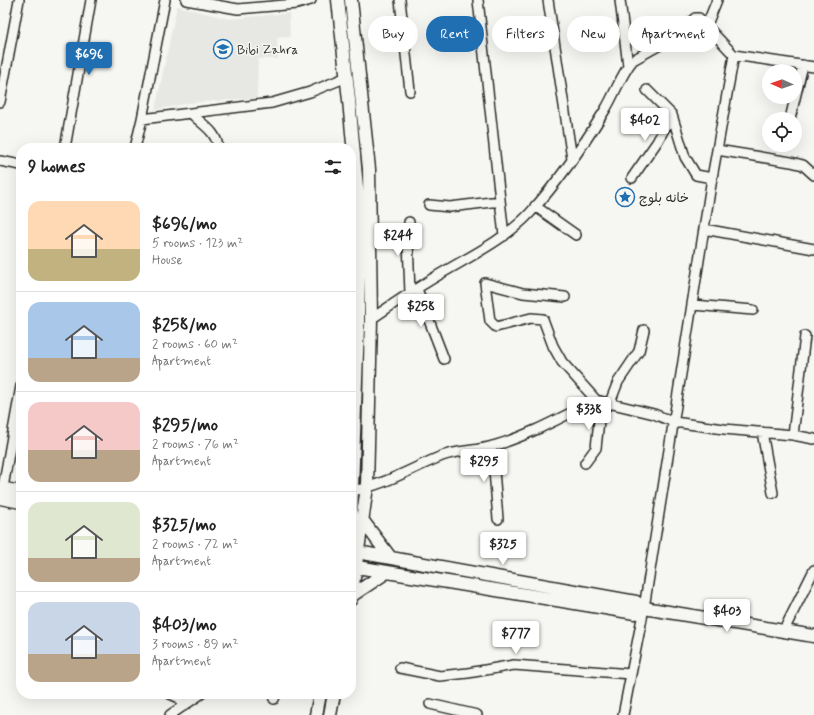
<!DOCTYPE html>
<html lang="en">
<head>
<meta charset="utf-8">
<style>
  body { margin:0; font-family:Mynerve,"Playpen Sans Arabic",sans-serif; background:#f6f6f6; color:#222; height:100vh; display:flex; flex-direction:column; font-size:15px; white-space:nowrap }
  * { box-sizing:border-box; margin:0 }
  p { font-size:13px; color:#767676 }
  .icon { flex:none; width:22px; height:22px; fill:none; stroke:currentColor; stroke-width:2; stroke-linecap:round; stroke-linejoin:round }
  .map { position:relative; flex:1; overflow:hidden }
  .side { position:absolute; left:16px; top:143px; width:340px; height:556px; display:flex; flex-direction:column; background:#fff; border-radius:16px; box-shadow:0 4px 16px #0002 }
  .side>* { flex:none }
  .hud { position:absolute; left:368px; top:16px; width:380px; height:36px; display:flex; gap:8px }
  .needle { width:26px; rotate:272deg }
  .fabs { position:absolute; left:762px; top:64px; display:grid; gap:8px }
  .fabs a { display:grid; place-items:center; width:40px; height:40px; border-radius:50%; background:#fff; box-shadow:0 4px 16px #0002; font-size:20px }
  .price { position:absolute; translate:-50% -34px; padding:0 9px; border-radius:4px; background:#fff; color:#222; font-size:13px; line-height:26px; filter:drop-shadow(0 1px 2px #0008) }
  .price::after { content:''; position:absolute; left:50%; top:24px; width:12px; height:9px; margin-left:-6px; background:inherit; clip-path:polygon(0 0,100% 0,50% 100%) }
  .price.on { background:#1f6fb2; color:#fff }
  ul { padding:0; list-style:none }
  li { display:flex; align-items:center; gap:12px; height:100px; padding:0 12px }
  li+li { border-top:1px solid #e0e0e0 }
  li span { display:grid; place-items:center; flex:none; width:112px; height:80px; border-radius:12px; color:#555 }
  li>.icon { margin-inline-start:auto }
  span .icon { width:48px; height:48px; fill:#fffc; stroke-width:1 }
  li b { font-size:17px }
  h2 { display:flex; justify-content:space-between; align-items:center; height:48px; padding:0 12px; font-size:17px }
  .chip { padding:0 14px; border-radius:18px; background:#fff; box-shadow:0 4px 16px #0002; font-size:14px; line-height:36px }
  .chip.on { background:#1f6fb2; color:#fff }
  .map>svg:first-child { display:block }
  .built { fill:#e7e7e3 }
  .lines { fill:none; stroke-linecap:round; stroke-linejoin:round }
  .minor-casing { stroke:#2b2b2b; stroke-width:12 }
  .tertiary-casing { stroke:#2b2b2b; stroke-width:15 }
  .minor { stroke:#f6f6f2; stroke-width:9 }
  .tertiary { stroke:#f6f6f2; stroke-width:12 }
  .labels { text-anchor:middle; stroke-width:3; stroke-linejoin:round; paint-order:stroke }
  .poi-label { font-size:13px; fill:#2b2b2b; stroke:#f6f6f2; text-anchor:start }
</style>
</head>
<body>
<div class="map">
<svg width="814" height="715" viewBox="0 0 814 715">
  <rect width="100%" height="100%" fill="#f6f6f2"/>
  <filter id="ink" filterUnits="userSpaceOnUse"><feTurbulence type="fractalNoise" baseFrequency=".025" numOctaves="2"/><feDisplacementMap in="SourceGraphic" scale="8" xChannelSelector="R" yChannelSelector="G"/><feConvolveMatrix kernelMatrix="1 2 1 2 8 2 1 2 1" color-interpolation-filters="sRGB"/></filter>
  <g filter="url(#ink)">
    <!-- built -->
    <path class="built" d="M 177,6 L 229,19 L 289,13 L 290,37 L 277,38 L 278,59 L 258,59 L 257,98 L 189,103 L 155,110 Z"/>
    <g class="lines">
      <!-- minor casing -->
      <g class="minor-casing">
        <path id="minor" d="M 165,0 L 142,119 L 191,113 C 201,124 217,131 218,148
          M 186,0 L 238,9 L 297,4 L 311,0
          M 400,0 L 410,91
          M 478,0 L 504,236
          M 548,0 L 572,159
          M 620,0 L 628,66
          M 706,27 L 717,0
          M 647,90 L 672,115 L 685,157 L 696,175 L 712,178
          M 0,102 L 19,0
          M 191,113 L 272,103 L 310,92 L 347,77
          M 790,119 L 803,65
          M 65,148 L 91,0
          M 135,148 L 142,119
          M 717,150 L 791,162 L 803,165 L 814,175
          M 0,161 L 21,165
          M 632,178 L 657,142 L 672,115
          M 429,205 L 450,207 L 500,201
          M 535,206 L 576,235
          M 409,222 L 408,241 L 410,293
          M 704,229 L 814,249
          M 417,289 L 444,359
          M 565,297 L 523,293 L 485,283 L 490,321 L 496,327 L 531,318 L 543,319 L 553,346 L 562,362 L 596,400 L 654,414 L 674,422 L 724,429 L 793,435 L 814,439
          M 693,305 L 753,310
          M 371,319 C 389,307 406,295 424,284 C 459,261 501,244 530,213 C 558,182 583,146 605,110 C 615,94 621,74 633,60 L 676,36 L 695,18 L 699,18 L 734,55 L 814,67
          M 609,405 L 618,382 L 639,351 L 644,330
          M 762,432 L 773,493
          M 793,435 L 805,336
          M 492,446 L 498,519
          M 585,463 L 596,448 L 601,402
          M 351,491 C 383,486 412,468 442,456 C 458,450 476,451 493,446 C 528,436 562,417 596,400
          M 2,493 L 21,386
          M 784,630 L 814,570
          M 400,668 L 440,676 L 468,673 L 514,665 L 631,674
          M 170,694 L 179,698 L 184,706
          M 274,699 L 276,694
          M 430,704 L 477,715
          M 170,715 L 201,694
          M 623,715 L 644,608 L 712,178 L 734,55"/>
      </g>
      <!-- tertiary casing -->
      <g class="tertiary-casing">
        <path id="tertiary" d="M 338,0 L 349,100 L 359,210 L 358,325 L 351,516
          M 351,0 L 369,169 L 371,319 L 367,487 L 351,599
          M 0,488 L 21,492
          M 0,498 L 21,502
          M 359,520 L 363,521 L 390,557
          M 352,551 L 636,602 L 644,608 L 814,636
          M 351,566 L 635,613 L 644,608
          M 351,596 L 387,572
          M 316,715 L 320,694
          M 330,715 L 334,694"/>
      </g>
      <!-- minor -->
      <use href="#minor" class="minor"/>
      <!-- tertiary -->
      <use href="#tertiary" class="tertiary"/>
    </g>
  </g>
  <!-- icons -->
  <defs>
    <g id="school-ring" transform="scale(1)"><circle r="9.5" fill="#f6f6f2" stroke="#1f6fb2" stroke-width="1.5"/><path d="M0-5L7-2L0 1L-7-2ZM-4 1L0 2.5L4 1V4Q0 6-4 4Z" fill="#1f6fb2"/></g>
    <g id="sight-ring" transform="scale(1)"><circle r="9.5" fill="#f6f6f2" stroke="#1f6fb2" stroke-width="1.5"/><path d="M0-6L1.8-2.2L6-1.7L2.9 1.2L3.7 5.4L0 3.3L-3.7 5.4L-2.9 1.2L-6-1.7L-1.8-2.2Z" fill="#1f6fb2"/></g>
  </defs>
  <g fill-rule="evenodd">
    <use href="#school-ring" x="223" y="49"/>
    <use href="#sight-ring" x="625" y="197"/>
  </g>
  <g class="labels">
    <!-- poi labels -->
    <g class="poi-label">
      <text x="237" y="54">Bibi Zahra</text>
      <text x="639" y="202">خانه بلوچ</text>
    </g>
  </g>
</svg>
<div class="fabs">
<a><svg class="needle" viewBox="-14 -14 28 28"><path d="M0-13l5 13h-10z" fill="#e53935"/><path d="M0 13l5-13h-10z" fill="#767676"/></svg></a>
<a><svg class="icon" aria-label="locate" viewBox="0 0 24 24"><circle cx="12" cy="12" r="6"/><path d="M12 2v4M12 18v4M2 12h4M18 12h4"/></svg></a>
</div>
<b class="price on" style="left:89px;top:76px">$696</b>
<b class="price" style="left:645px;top:142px">$402</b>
<b class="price" style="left:398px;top:257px">$244</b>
<b class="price" style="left:421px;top:328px">$258</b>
<b class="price" style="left:589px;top:431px">$338</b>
<b class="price" style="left:484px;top:483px">$295</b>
<b class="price" style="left:503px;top:566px">$325</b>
<b class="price" style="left:727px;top:633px">$403</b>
<b class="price" style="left:516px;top:655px">$777</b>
<div class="hud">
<a class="chip">Buy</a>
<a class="chip on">Rent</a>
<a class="chip">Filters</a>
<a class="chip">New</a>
<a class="chip">Apartment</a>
</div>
<section class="side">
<h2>9 homes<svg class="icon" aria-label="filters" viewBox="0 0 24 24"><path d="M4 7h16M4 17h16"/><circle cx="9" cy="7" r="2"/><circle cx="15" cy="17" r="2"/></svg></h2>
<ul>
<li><span style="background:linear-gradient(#ffd9b3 60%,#c2b280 0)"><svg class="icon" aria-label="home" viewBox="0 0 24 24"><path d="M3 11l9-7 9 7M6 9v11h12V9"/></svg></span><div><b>$696/mo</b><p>5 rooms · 123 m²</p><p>House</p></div></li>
<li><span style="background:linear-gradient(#a9c7e8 70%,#b9a48a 0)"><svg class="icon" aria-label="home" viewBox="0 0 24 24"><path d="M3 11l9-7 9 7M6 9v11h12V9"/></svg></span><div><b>$258/mo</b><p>2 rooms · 60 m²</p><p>Apartment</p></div></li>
<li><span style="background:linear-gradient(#f6c9c9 60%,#b9a48a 0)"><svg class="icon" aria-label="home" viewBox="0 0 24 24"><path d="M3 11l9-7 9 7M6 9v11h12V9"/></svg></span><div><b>$295/mo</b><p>2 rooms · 76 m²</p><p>Apartment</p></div></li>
<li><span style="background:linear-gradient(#dfe7d0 70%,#b9a48a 0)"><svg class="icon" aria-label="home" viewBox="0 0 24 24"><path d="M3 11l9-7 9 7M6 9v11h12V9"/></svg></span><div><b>$325/mo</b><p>2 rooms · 72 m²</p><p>Apartment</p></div></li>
<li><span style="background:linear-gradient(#c9d6e8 65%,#b9a48a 0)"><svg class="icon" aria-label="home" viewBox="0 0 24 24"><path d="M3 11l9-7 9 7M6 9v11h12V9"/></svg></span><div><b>$403/mo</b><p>3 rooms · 89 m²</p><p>Apartment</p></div></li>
</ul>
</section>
</div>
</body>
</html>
